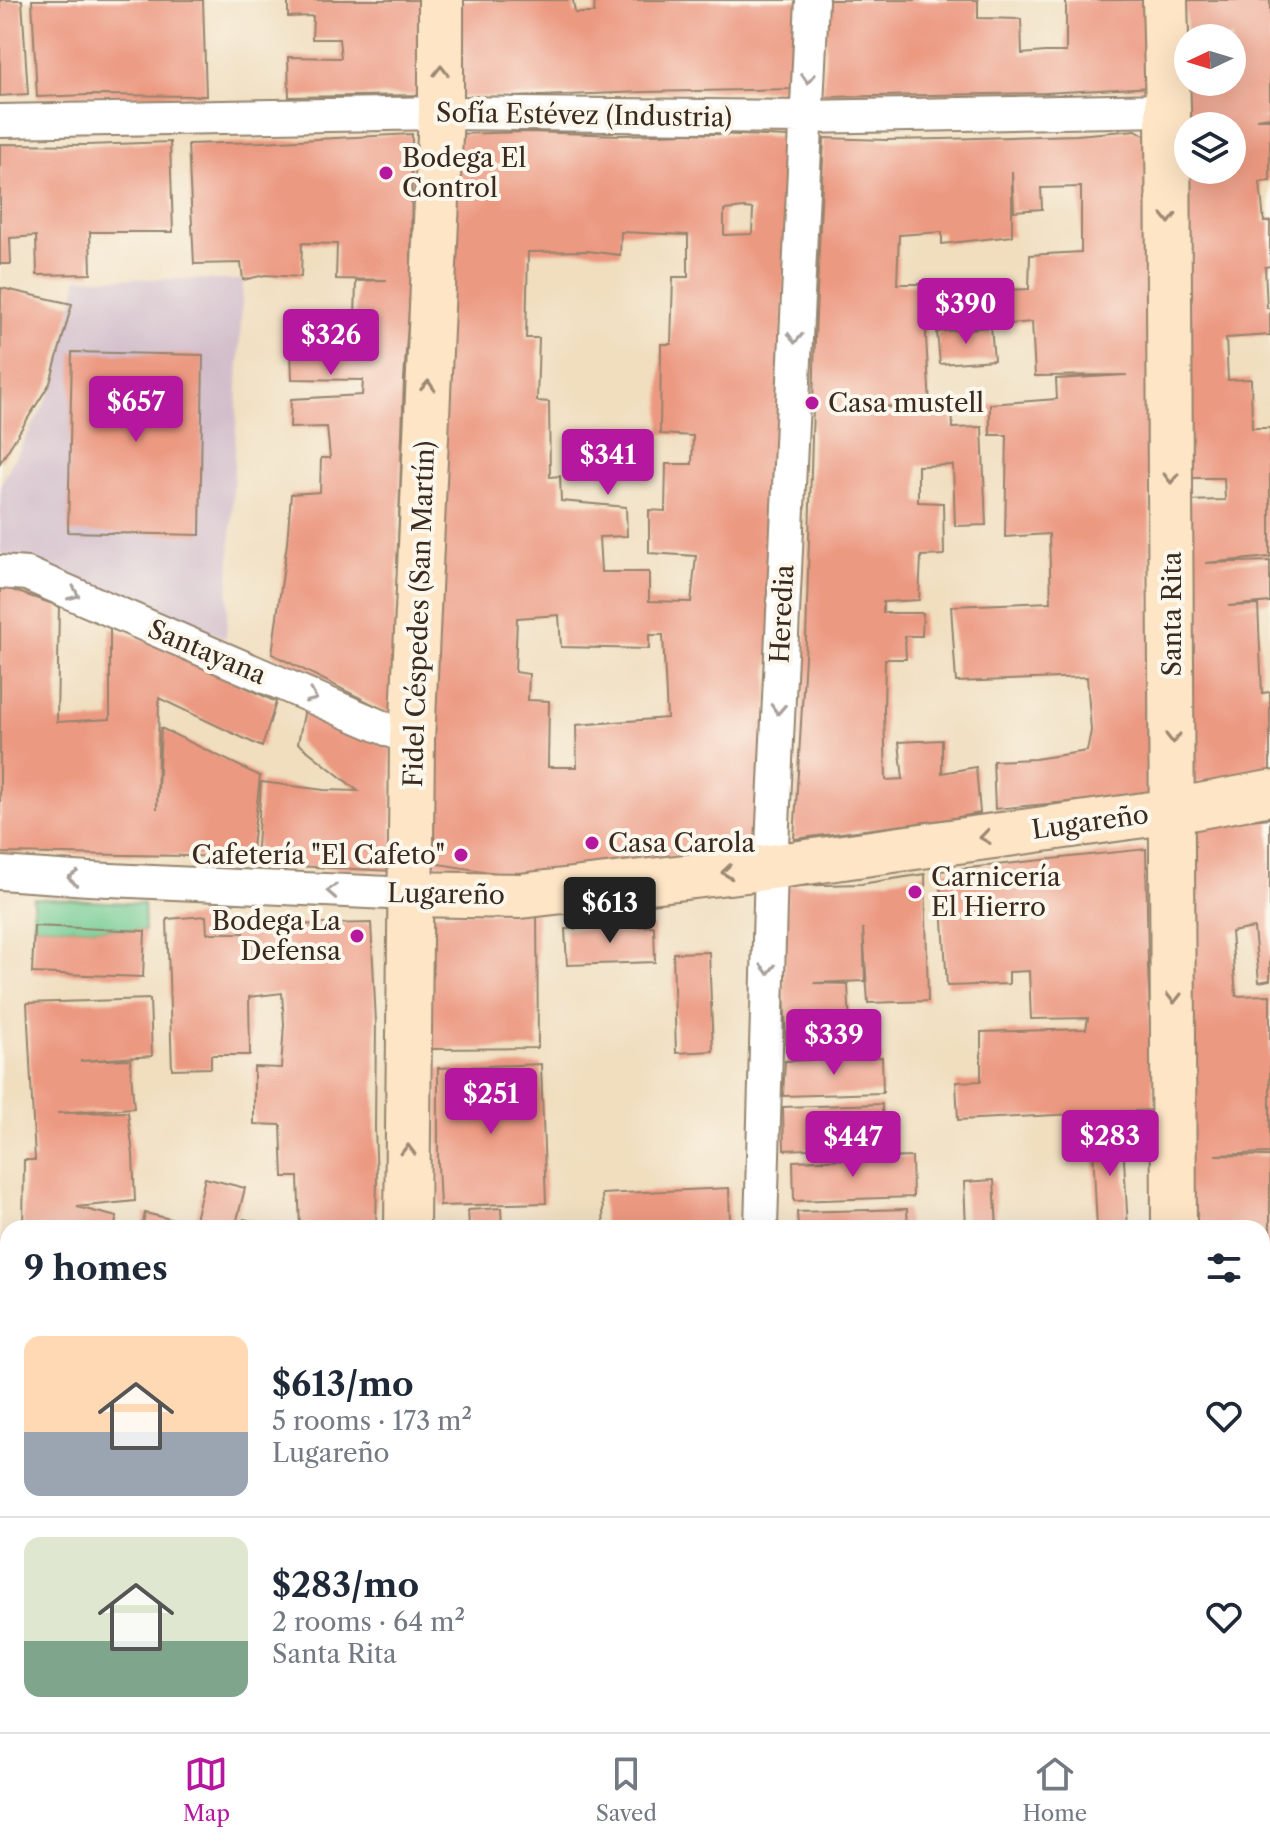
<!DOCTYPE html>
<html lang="en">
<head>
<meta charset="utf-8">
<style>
  body { margin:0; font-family:"Libre Caslon Text",serif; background:#f6f6f7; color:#1f2937; height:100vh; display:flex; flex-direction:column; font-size:30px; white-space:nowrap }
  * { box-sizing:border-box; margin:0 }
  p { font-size:26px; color:#747a83 }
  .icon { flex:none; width:44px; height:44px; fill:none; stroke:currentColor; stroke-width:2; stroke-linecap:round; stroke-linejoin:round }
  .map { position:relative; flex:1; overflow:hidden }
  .sheet { position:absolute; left:0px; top:1220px; width:1270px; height:512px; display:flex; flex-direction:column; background:#fff; border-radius:24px 24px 0 0; box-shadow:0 8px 32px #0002 }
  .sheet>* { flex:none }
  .needle { width:52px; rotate:266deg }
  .tools { position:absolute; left:1174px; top:24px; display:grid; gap:16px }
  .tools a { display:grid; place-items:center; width:72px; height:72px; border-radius:50%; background:#fff; box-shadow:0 8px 32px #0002; font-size:40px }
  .price { position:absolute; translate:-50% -68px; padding:0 18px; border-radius:8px; background:#b5179e; color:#fff; font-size:26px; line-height:52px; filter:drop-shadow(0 2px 4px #0008) }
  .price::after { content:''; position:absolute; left:50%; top:48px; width:24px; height:18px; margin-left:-12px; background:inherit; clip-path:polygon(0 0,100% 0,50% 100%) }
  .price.on { background:#222; color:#fff }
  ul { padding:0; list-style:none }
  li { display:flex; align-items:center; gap:24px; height:200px; padding:0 24px }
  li+li { border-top:2px solid #e0e1e3 }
  li span { display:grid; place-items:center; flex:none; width:224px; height:160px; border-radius:16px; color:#555 }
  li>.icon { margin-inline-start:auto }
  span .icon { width:96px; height:96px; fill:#fffc; stroke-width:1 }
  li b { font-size:34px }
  h2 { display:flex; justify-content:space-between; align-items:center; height:96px; padding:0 24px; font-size:34px }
  .dock { display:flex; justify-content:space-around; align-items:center; height:112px; border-top:2px solid #e0e1e3; background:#fff; font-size:22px; color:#747a83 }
  .dock a { display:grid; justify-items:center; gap:4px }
  .dock .on { color:#b5179e }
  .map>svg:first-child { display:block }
  .industrial { fill:#d1bdca }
  .green { fill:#72cb91; stroke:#567a58; stroke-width:2 }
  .building { fill:#ec9981; fill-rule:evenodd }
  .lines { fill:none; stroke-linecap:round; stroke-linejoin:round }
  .street-casing { stroke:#96846e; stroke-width:36 }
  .secondary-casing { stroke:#96846e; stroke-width:48 }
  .street { stroke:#fff; stroke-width:32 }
  .secondary { stroke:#fde5c5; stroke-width:44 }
  .oneway { stroke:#9c8872 }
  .oneway2 { stroke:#a79f9a }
  .poi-dot { fill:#b5179e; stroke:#fbf7ec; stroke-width:3 }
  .labels { text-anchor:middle; stroke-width:8; stroke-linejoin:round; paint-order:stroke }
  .street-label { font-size:26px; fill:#3b2a1e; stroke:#fbf7ec }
  .poi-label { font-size:26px; fill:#3b2a1e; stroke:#fbf7ec; text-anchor:start }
</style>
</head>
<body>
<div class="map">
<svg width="1270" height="1732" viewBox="0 0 1270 1732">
  <rect width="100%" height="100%" fill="#fbf7ec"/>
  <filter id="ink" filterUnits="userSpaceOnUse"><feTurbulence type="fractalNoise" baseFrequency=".0125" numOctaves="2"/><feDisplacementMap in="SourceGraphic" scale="16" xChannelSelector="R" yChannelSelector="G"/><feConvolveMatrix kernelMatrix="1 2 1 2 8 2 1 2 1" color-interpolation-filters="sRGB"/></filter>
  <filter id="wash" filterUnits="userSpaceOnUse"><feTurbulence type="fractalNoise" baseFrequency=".006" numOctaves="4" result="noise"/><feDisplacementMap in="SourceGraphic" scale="32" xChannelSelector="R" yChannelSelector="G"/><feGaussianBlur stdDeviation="1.8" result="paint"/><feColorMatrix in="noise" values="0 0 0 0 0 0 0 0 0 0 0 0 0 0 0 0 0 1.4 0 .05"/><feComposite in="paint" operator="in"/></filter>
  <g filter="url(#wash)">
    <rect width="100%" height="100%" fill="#f0debf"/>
    <!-- industrial -->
    <path class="industrial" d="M 78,278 L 243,280 L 226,638 L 0,553 L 0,485 L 55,385 Z"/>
    <!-- green -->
    <path class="green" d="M 33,898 L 144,904 L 145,931 L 34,926 Z"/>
    <g id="blocks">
      <!-- building -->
      <path class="building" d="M 0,0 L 22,0 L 28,94 L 0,96 Z
        M 32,0 L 203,0 L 206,96 L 89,95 L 37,97 Z
        M 288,0 L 423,0 L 423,95 L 289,97 L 288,57 L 341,58 L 339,39 L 312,39 L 313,16 L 288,17 Z
        M 457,0 L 573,0 L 575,13 L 594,13 L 595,0 L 799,0 L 797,89 L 644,92 L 514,97 L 455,97 Z
        M 828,0 L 978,0 L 978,18 L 1021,19 L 1022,54 L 1045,52 L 1066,52 L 1066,0 L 1151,0 L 1153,87 L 1045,93 L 823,97 Z
        M 1184,0 L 1270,0 L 1270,117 L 1256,119 L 1270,119 L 1270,181 L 1260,182 L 1264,222 L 1270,221 L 1270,266 L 1265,267 L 1267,308 L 1270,308 L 1270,335 L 1226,338 L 1228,380 L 1251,379 L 1252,428 L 1270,428 L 1270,557 L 1205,563 L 1270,561 L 1270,602 L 1228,606 L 1258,605 L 1262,693 L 1270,692 L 1270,775 L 1190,784 L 1184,501 L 1225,500 L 1224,478 L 1187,478 L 1187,170 L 1232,170 L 1232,126 L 1186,126 L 1186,82 L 1232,82 L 1232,38 L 1188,38 Z
        M 1136,130 L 1146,136 L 1153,797 L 1089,800 L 995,809 L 993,761 L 1035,759 L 1087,751 L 1091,731 L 1087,677 L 956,682 L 951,606 L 1051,602 L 1049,534 L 1005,537 L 1007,435 L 990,435 L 990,404 L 1057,399 L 1056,379 L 1127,375 L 1035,376 L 1032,322 L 938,330 L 936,293 L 1029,289 L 1030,255 L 1081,252 L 1081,187 L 1041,188 L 1042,209 L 1014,211 L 1012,171 L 1012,236 L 942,244 L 942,232 L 899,235 L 897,284 L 927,284 L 926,337 L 930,405 L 868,407 L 952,407 L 953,428 L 982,427 L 986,525 L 955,526 L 953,465 L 918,466 L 918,502 L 943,503 L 944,555 L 921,556 L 919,600 L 883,602 L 883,613 L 923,613 L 922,636 L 905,636 L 906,659 L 885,659 L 884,710 L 886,780 L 903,779 L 899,742 L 942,740 L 942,773 L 976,767 L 980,813 L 943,820 L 794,839 L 806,640 L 815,337 L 824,138 L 886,140 L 944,139 L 1077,135 Z
        M 529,132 L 622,135 L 688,133 L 790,137 L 762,846 L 508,875 L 432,863 L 434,694 L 454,134 ZM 745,208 L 753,209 L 752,234 L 724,235 L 724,210 ZM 621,232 L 688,235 L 688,277 L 673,277 L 671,344 L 661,344 L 660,434 L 693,436 L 692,464 L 666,464 L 665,511 L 649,510 L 649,553 L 696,556 L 691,602 L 649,601 L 649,572 L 601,572 L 599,537 L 627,536 L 626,507 L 561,501 L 560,476 L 550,477 L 549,402 L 537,401 L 539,338 L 526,338 L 528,252 L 588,251 L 620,255 ZM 559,615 L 561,647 L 649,649 L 649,635 L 663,635 L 667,718 L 576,725 L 577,767 L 548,767 L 549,701 L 528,700 L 529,674 L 515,672 L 517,618 Z
        M 412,134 L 411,281 L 404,379 L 392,714 L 272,654 L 287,543 L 291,494 L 320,492 L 321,458 L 330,458 L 327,427 L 290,428 L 291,399 L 362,395 L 363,380 L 292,379 L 290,323 L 355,320 L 356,281 L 387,280 L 336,279 L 337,244 L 302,243 L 301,277 L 265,275 L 243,280 L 241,263 L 194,264 L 188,144 L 260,142 Z
        M 170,142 L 173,232 L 90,232 L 91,274 L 37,275 L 36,236 L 10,238 L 11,264 L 0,264 L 0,144 L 87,145 Z
        M 1,288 L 72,304 L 50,383 L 0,463 Z
        M 991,327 L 994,360 L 940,364 L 937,332 Z
        M 72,352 L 203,355 L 200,535 L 68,532 Z
        M 0,586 L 59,606 L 57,722 L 110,719 L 110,628 L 161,646 L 276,702 L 262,747 L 159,698 L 157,809 L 161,728 L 260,776 L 251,857 L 0,853 Z
        M 305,709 L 391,749 L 393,871 L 256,864 L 261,782 L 324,790 L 358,791 L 298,743 Z
        M 1270,818 L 1270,980 L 1259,982 L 1254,928 L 1231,932 L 1236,996 L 1270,995 L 1270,1153 L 1215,1155 L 1270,1156 L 1270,1284 L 1262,1285 L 1262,1228 L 1187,1228 L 1189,826 Z
        M 1146,849 L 1148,966 L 1154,1110 L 958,1120 L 956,1082 L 981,1081 L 981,1032 L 1086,1029 L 1088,1018 L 1031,1019 L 1029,971 L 1009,972 L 1009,984 L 947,986 L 940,871 Z
        M 925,874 L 928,1001 L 868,1003 L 863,928 L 865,981 L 813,983 L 848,984 L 851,1049 L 786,1051 L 784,984 L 787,886 L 861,884 Z
        M 537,912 L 538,1048 L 431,1049 L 431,913 Z
        M 206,916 L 207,933 L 244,933 L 244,923 L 275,925 L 371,923 L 376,1022 L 375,1129 L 377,1178 L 376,1228 L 300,1228 L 298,1177 L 283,1177 L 281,1125 L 254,1124 L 254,1067 L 281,1068 L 284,1024 L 282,993 L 249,997 L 250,1055 L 211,1055 L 211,1068 L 172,1069 L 167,919 Z
        M 34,926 L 145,931 L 143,977 L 32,973 Z
        M 654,926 L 655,962 L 567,965 L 565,929 Z
        M 709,952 L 713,1051 L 676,1053 L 673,953 Z
        M 150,999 L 152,1056 L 80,1061 L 130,1059 L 134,1108 L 57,1113 L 128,1112 L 133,1155 L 135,1201 L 77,1207 L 117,1217 L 114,1228 L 23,1228 L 24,1160 L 35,1160 L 27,1003 Z
        M 882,1057 L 883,1093 L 783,1096 L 785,1061 Z
        M 541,1064 L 546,1203 L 440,1206 L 438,1164 L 438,1068 Z
        M 882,1104 L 883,1146 L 784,1150 L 783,1107 Z
        M 1122,1126 L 1128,1228 L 1097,1228 L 1092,1128 Z
        M 912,1157 L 913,1197 L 794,1201 L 793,1161 Z
        M 205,1178 L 245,1188 L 235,1228 L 193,1228 Z
        M 994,1180 L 997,1228 L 966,1228 L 964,1182 Z
        M 729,1188 L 730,1226 L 684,1228 L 604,1228 L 602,1194 Z
        M 501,1208 L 502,1228 L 469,1228 L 468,1210 Z
        M 907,1209 L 908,1228 L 798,1228 L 797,1212 Z
        M 145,1213 L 183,1222 L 182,1228 L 142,1228 Z
        M 244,1219 L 277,1227 L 277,1228 L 241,1228 Z
        M 1262,1345 L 1270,1345 L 1270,1394 L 1262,1395 Z
        M 1262,1397 L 1270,1397 L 1270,1426 L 1262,1426 Z
        M 1262,1443 L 1270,1443 L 1270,1465 L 1263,1492 Z
        M 1262,1510 L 1270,1512 L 1270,1568 L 1262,1567 Z
        M 1262,1605 L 1270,1606 L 1270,1684 L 1263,1714 L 1270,1717 L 1270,1732 L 1191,1732 L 1191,1724 L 1262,1724 Z
        M 22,1724 L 119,1724 L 120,1732 L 22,1732 Z
        M 219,1724 L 345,1724 L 345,1732 L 220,1732 Z
        M 419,1724 L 511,1724 L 511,1732 L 418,1732 Z
        M 612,1724 L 715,1724 L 715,1732 L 612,1732 Z
        M 798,1724 L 906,1724 L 906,1732 L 798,1732 Z
        M 1142,1727 L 1143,1732 L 1074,1732 L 1074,1729 Z"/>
    </g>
  </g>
  <g filter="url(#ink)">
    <use href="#blocks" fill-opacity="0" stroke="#96846e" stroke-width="2"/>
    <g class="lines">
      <!-- street casing -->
      <g class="street-casing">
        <path id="street" d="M 0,121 L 441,113 L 805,117 L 1168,110
          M 0,572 L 27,574 L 412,740
          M 0,873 L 89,879 L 410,894
          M 761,1228 L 771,867 L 812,0
          M 0,1301 L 8,1303
          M 754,1732 L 754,1724"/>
      </g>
      <!-- secondary casing -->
      <g class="secondary-casing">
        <path id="secondary" d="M 1165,0 L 1168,110 L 1174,1228
          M 410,894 L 520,896 L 771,867 L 1173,811 L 1270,793
          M 407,1228 L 412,740 L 441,113 L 441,0
          M 1262,1579 L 1270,1581
          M 392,1732 L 392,1724
          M 1170,1732 L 1170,1724"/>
      </g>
      <!-- street -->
      <use href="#street" class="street"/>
      <!-- secondary -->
      <use href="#secondary" class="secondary"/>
    </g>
    <!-- one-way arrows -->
    <defs><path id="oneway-chevron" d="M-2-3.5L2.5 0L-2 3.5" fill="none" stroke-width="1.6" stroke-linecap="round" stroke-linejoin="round" transform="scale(2)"/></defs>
    <g class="oneway">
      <use href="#oneway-chevron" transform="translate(441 71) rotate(-90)"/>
      <use href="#oneway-chevron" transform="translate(1169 218) rotate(90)"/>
      <use href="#oneway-chevron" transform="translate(428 386) rotate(-87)"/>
      <use href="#oneway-chevron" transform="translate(1171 478) rotate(90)"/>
      <use href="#oneway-chevron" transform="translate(1173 738) rotate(90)"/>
      <use href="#oneway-chevron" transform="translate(985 837) rotate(172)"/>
      <use href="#oneway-chevron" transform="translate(727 872) rotate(174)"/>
      <use href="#oneway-chevron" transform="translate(1174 998) rotate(90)"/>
      <use href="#oneway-chevron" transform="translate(408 1150) rotate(-89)"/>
    </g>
    <g class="oneway2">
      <use href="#oneway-chevron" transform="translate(808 78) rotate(93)"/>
      <use href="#oneway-chevron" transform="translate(795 338) rotate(93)"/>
      <use href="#oneway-chevron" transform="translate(74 594) rotate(23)"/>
      <use href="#oneway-chevron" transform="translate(312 697) rotate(23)"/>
      <use href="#oneway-chevron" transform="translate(778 709) rotate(93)"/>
      <use href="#oneway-chevron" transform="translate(73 878) rotate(-176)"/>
      <use href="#oneway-chevron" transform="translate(332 891) rotate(-177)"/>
      <use href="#oneway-chevron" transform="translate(768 969) rotate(91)"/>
    </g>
  </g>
  <!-- markers -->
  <g class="poi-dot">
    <circle cx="386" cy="173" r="8"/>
    <circle cx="812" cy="403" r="8"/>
    <circle cx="592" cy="843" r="8"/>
    <circle cx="461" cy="855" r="8"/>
    <circle cx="915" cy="892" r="8"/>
    <circle cx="357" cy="936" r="8"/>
  </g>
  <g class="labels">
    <!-- street labels -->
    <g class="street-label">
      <text transform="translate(584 115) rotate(1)" y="9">Sofía Estévez (Industria)</text>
      <text transform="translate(419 614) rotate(-88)" y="9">Fidel Céspedes (San Martín)</text>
      <text transform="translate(782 614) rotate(-87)" y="9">Heredia</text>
      <text transform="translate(1172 614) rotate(-90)" y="9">Santa Rita</text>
      <text transform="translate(207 652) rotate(23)" y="9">Santayana</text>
      <text transform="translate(1090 822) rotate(-8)" y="9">Lugareño</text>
      <text transform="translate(446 894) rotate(1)" y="9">Lugareño</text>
    </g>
    <!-- poi labels -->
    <g class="poi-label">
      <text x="402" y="167">Bodega El<tspan x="402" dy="30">Control</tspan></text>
      <text x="828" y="412">Casa mustell</text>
      <text x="608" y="852">Casa Carola</text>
      <text x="445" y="864" text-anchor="end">Cafetería "El Cafeto"</text>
      <text x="931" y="886">Carnicería<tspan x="931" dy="30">El Hierro</tspan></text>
      <text x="341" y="930" text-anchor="end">Bodega La<tspan x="341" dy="30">Defensa</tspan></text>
    </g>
  </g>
</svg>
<div class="tools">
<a><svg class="needle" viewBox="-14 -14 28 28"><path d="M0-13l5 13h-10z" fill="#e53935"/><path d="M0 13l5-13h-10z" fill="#747a83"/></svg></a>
<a><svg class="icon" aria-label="layers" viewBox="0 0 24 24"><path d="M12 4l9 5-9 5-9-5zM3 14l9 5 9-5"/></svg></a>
</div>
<b class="price" style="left:966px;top:346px">$390</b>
<b class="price" style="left:331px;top:377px">$326</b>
<b class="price" style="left:136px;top:444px">$657</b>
<b class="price" style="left:608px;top:497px">$341</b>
<b class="price on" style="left:610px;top:945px">$613</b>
<b class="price" style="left:834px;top:1077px">$339</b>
<b class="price" style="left:491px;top:1136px">$251</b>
<b class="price" style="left:1110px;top:1178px">$283</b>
<b class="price" style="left:853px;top:1179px">$447</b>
<section class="sheet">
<h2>9 homes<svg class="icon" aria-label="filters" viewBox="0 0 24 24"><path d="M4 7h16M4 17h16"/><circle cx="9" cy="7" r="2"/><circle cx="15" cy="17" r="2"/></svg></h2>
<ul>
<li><span style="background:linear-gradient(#ffd9b3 60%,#9aa5b1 0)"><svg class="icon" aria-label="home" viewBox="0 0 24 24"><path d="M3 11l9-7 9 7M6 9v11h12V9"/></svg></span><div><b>$613/mo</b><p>5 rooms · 173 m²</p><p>Lugareño</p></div><svg class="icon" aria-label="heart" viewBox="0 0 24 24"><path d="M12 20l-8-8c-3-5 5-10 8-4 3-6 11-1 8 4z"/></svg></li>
<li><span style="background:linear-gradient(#dfe7d0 65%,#7fa58c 0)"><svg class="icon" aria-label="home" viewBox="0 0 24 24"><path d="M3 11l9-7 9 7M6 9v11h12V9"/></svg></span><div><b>$283/mo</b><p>2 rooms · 64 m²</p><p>Santa Rita</p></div><svg class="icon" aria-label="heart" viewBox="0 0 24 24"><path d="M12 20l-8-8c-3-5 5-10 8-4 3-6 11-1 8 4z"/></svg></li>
</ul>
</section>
</div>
<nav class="dock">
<a class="on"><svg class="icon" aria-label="map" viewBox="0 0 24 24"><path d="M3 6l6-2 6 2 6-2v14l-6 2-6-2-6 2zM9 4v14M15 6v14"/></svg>Map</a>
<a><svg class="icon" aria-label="saved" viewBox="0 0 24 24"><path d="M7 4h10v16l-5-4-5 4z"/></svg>Saved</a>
<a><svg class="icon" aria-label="home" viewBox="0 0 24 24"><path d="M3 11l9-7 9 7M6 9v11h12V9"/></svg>Home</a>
</nav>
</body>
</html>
